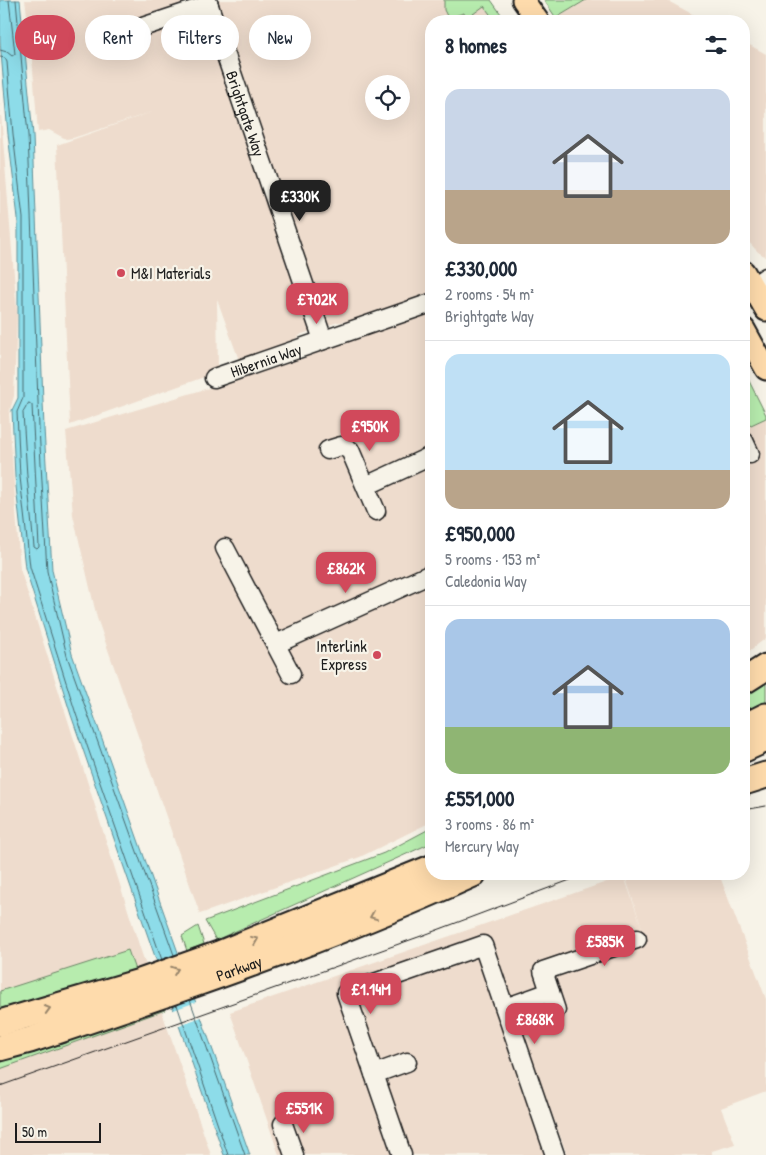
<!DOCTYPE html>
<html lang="en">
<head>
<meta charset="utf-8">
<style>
  body { margin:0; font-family:"Patrick Hand",sans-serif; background:#f6f6f7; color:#1f2937; height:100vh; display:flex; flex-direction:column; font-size:19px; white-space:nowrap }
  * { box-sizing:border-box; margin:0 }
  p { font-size:16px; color:#747a83 }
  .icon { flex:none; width:28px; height:28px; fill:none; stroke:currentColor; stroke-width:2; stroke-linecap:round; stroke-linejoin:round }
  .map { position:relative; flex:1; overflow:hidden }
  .side { position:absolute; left:425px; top:15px; width:325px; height:865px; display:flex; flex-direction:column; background:#fff; border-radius:20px; box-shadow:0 5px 20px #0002 }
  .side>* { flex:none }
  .top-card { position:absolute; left:15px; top:15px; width:335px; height:45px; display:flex; gap:10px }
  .fabs { position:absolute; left:365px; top:75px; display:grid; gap:10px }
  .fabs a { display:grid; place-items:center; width:45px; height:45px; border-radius:50%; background:#fff; box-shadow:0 5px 20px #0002; font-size:25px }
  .scale { position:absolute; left:15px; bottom:12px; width:86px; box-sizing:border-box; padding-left:5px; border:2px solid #1c1c1c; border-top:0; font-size:14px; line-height:18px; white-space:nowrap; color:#1c1c1c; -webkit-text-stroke:4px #f7f3e8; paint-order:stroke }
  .price { position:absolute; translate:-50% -42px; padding:0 11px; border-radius:10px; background:#d1495b; color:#fff; font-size:16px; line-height:32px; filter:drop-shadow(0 1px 2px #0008) }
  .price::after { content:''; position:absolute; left:50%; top:30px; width:15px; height:11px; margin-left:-8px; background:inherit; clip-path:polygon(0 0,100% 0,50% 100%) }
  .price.current { background:#222; color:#fff }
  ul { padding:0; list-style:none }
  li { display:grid; align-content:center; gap:10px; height:265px; padding:0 20px }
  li+li { border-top:1px solid #e0e1e3 }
  li span { display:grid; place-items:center; height:155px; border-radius:15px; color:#555 }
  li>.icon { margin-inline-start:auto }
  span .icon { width:90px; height:90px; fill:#fffc; stroke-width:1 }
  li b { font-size:21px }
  h2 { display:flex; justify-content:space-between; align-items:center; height:60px; padding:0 20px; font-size:21px }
  .tag { padding:0 18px; border-radius:22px; background:#fff; box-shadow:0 5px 20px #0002; font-size:18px; line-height:45px }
  .tag.current { background:#d1495b; color:#fff }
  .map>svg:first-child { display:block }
  .built { fill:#eedccd; fill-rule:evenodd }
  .green { fill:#b7ecae; stroke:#6a8465 }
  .water { fill:#8ddce9; stroke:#608f97 }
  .pier { fill:#f7f3e8 }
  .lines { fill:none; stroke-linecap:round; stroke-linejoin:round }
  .shore { stroke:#49696e; stroke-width:1 }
  .minor-casing { stroke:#1c1c1c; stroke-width:21 }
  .major-casing { stroke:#1c1c1c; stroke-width:25 }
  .highway-casing { stroke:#1c1c1c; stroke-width:29 }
  .minor { stroke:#f7f3e8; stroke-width:18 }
  .major { stroke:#fedbac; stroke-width:21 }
  .highway { stroke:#fedbac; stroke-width:25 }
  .tram { stroke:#1c1c1c; stroke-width:1 }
  .oneway { stroke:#98856b }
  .poi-dot { fill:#d1495b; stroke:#f7f3e8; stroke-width:2 }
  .labels { text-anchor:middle; stroke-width:4.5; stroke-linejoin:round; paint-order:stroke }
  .street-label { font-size:16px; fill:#1c1c1c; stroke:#f7f3e8 }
  .poi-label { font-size:16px; fill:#1c1c1c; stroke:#f7f3e8; text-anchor:start }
</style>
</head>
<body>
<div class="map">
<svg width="766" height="1155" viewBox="0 0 766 1155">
  <rect width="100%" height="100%" fill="#f7f3e8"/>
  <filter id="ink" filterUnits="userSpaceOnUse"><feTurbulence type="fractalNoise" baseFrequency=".02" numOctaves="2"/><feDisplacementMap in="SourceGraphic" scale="10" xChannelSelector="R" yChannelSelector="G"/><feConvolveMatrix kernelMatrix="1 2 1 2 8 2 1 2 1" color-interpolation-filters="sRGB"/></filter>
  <g filter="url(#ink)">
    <!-- built -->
    <path class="built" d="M 25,0 L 484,0 L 498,21 L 431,21 L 431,293 L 351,321 L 338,322 L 302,334 L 291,342 L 239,360 L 217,299 L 218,372 L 70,425 L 57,145 L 155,111 L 73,138 L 66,139 L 49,130 L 38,132 L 31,45 ZM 374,84 L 401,84 L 401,111 L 374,111 Z
      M 586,0 L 666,0 L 705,21 L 558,21 L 556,18 Z
      M 744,42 L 766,54 L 766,257 L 758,252 L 744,237 Z
      M 0,103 L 17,312 L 14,396 L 9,414 L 20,569 L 140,948 L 211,1155 L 0,1155 Z
      M 431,312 L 431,822 L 360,857 L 200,914 L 97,618 L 73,515 L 66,431 L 245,377 Z
      M 744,418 L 751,425 L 766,418 L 766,638 L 744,655 Z
      M 631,874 L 719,874 L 766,999 L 766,1091 L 721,1108 L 735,1144 L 712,1151 L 712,1155 L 567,1155 L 546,1097 L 566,1155 L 279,1155 L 230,1012 L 624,876 L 643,931 L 625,876 Z"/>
    <!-- green -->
    <path class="green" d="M 444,0 L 491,0 L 506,21 L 495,21 L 484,6 L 469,17 L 471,21 L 466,21 L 464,13 L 448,18 L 444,10 Z
      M 544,0 L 586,0 L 556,18 Z
      M 744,371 L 766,415 L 766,418 L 751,425 L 744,418 Z
      M 766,680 L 766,707 L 744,718 L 744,693 Z
      M 431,828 L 431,843 L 216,940 L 205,921 L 384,853 Z
      M 198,926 L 204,944 L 187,951 L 182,936 Z
      M 128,950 L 135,970 L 79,994 L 0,1015 L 0,991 Z
      M 163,1003 L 165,1010 L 0,1069 L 0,1053 Z"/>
    <!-- water -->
    <path class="water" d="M 0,0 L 20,0 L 33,135 L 44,428 L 52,570 L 72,654 L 250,1155 L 224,1155 L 71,715 L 25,568 L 15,477 L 12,410 L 18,398 L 18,218 L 8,134 L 0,41 Z"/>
    <!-- pier -->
    <path class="pier" d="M 199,1001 L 204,1016 L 177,1026 L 171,1011 Z"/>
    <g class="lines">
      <!-- shore -->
      <path class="shore" d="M 16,0 L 28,135 L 39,428 L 47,571 L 67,656 L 174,955
        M 0,50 L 7,52 L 12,56 L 15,54 L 9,0
        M 0,57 L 5,58 L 7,62 L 13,134 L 23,218 L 23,398 L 17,412 L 20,477 L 30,567 L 76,714 L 162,960
        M 29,403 L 32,405 L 39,547 L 37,549 L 34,547 L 27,476 L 23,413 Z
        M 190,1000 L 245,1155
        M 177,1005 L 228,1155"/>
      <!-- minor casing -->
      <g class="minor-casing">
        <g id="minor">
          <path id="s1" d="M 207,0 L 323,340"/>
          <path d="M 106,39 L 209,5"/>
          <path d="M 744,293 L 766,277"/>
          <path id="s2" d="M 214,378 L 431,303"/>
          <path d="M 744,441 L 750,454"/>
          <path d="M 328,450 L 341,446 L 350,450 L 376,511"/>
          <path d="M 366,486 L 431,456"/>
          <path d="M 225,548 L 291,674"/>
          <path d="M 276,644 L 431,574"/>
          <path d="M 505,1008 L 550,992"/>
          <path d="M 556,1010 L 543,971 L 637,939"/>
          <path d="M 374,1074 L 407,1062"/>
          <path d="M 283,1124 L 294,1155"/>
          <path d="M 402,1155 L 346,993 L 483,945 L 555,1155"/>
        </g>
      </g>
      <!-- major casing -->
      <g class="major-casing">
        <path id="major" d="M 523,0 L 538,21
          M 744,272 L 766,310
          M 744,329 L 766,369"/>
      </g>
      <!-- highway casing -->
      <g class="highway-casing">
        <g id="highway">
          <path d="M 744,681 L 766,667"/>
          <path d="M 744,727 L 766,716"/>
          <path d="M 744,749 L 766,739"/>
          <path d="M 744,782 L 766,775"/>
          <path d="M 0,1023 L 140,982 L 219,954 L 431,868"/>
          <path id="s3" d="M 0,1048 L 30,1040 C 180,990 330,939 473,874"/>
        </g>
      </g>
      <!-- minor -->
      <use href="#minor" class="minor"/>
      <!-- major -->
      <use href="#major" class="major"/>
      <!-- highway -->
      <use href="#highway" class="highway"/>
      <!-- tram -->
      <path class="tram" d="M 744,810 L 766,806
        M 0,1086 L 424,935 L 586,874"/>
    </g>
    <!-- one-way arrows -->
    <defs><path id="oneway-chevron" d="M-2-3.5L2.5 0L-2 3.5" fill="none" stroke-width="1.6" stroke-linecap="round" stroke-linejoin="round" transform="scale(1.25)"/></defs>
    <g class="oneway">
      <use href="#oneway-chevron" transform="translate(373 916) rotate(158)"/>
      <use href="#oneway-chevron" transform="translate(255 940) rotate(-22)"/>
      <use href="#oneway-chevron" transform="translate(175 970) rotate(-20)"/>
      <use href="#oneway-chevron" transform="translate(47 1009) rotate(-16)"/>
    </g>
  </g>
  <!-- markers -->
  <g class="poi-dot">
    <circle cx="121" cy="273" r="5"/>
    <circle cx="377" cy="655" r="5"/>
  </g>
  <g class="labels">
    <!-- street labels -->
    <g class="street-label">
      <text dy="6" stroke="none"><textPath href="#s1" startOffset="120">Brightgate Way</textPath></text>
      <text dy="6" stroke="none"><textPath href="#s2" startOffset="55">Hibernia Way</textPath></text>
      <text dy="6" stroke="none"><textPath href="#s3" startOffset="252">Parkway</textPath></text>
    </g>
    <!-- poi labels -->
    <g class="poi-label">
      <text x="131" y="279">M&amp;I Materials</text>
      <text x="367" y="652" text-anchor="end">Interlink<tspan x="367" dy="18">Express</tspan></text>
    </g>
  </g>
</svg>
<div class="fabs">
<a><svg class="icon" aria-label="locate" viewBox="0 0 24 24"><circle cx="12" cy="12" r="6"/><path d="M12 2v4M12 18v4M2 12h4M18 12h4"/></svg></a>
</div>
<div class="scale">50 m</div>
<b class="price current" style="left:300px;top:222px">£330K</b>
<b class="price" style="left:317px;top:325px">£702K</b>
<b class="price" style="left:370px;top:452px">£950K</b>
<b class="price" style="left:346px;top:594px">£862K</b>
<b class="price" style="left:605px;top:967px">£585K</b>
<b class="price" style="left:371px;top:1015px">£1.14M</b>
<b class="price" style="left:535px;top:1045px">£868K</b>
<b class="price" style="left:304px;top:1134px">£551K</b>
<div class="top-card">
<a class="tag current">Buy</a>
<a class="tag">Rent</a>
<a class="tag">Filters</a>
<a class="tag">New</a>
</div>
<section class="side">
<h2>8 homes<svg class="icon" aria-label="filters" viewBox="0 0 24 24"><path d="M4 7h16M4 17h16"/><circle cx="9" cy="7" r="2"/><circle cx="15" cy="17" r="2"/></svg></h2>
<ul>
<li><span style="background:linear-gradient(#c9d6e8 65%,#b9a48a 0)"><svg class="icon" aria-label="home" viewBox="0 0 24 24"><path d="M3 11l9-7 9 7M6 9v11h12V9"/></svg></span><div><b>£330,000</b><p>2 rooms · 54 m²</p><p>Brightgate Way</p></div></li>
<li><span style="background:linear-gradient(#bfe0f5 75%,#b9a48a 0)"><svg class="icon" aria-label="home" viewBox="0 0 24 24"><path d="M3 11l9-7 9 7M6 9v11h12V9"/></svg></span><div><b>£950,000</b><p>5 rooms · 153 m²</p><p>Caledonia Way</p></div></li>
<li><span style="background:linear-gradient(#a9c7e8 70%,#8fb573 0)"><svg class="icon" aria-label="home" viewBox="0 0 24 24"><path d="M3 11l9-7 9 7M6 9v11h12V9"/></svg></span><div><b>£551,000</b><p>3 rooms · 86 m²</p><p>Mercury Way</p></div></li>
</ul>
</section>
</div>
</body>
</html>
